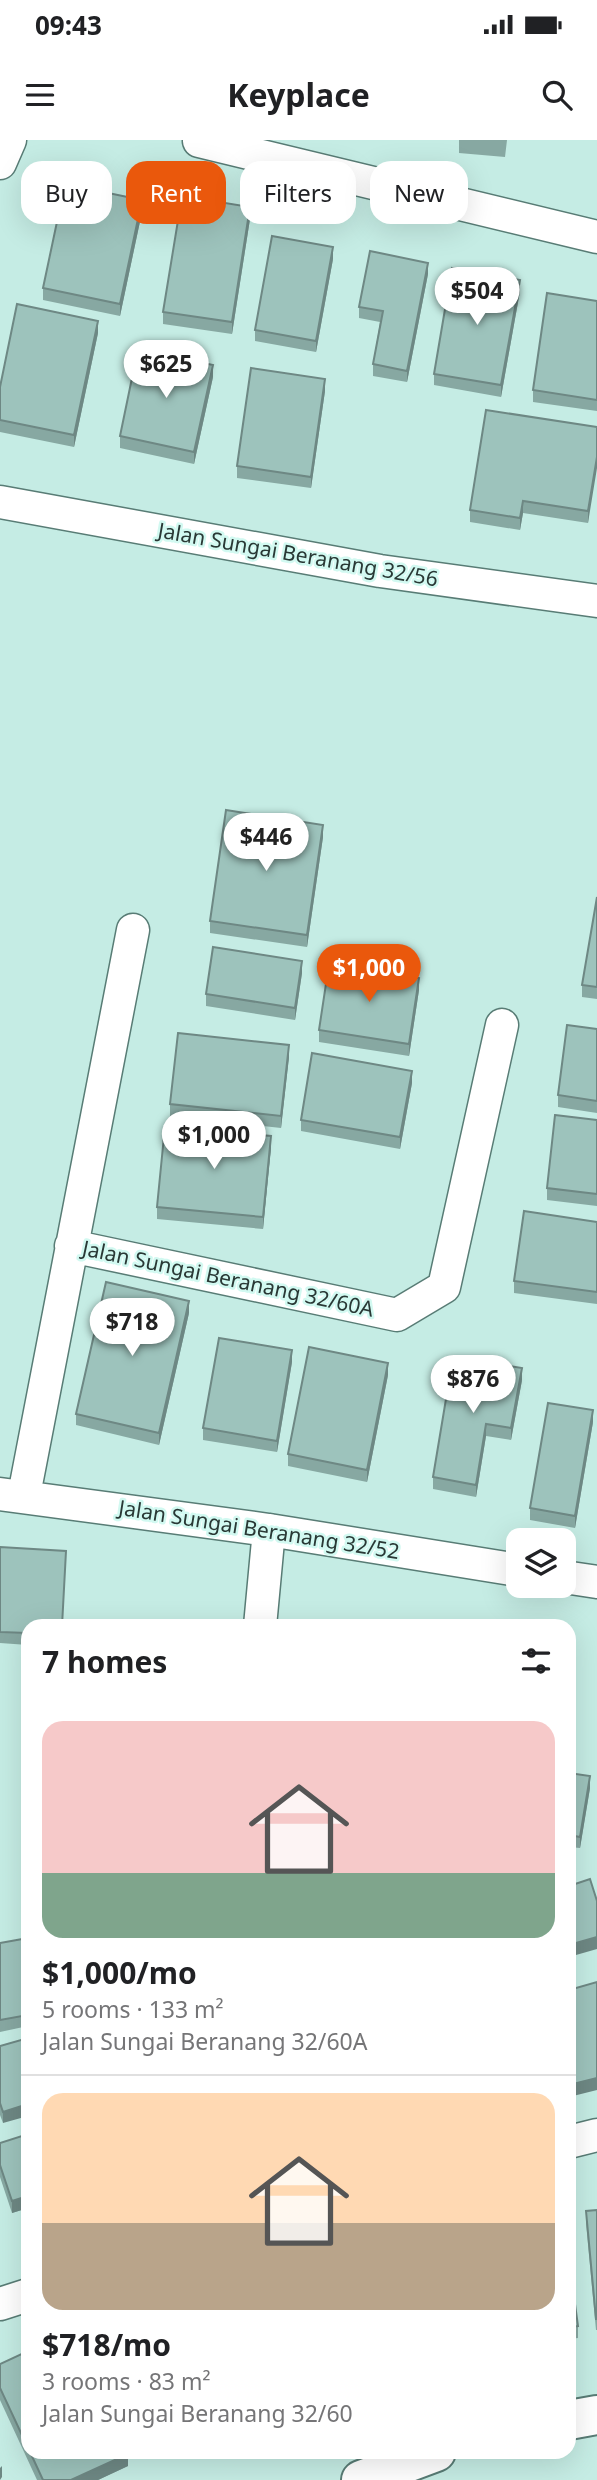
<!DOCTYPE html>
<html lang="en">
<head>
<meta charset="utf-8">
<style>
  body { margin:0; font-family:"Noto Sans",sans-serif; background:#f6f6f6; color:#202124; height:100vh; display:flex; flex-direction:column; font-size:26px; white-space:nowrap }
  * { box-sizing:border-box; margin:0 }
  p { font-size:23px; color:#757577 }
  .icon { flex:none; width:38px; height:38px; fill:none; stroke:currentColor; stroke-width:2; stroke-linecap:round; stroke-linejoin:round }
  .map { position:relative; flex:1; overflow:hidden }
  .sheet { position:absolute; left:21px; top:1479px; width:555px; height:840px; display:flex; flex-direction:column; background:#fff; border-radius:21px; box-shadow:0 7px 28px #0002 }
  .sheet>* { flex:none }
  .guide { position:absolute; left:21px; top:21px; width:556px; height:63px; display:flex; gap:14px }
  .tools { position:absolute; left:506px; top:1388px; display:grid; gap:14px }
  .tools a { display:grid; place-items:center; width:70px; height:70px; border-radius:14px; background:#fff; box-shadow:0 7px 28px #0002; font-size:35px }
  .price { position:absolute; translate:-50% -60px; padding:0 16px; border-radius:24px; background:#fff; color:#222; font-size:23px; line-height:46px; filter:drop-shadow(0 2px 4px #0008) }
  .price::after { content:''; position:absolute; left:50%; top:42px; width:21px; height:16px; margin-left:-10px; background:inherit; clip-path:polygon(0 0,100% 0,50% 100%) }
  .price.selected { background:#ea580c; color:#fff }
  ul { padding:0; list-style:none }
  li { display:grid; align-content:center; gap:14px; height:371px; padding:0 21px }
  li+li { border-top:2px solid #e0e0e0 }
  li span { display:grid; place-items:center; height:217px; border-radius:21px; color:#555 }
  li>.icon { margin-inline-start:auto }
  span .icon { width:126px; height:126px; fill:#fffc; stroke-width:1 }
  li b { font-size:30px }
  h2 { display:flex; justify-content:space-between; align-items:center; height:84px; padding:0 21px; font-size:30px }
  .pill { padding:0 24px; border-radius:21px; background:#fff; box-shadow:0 7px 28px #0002; font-size:24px; line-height:63px }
  .pill.selected { background:#ea580c; color:#fff }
  .status { display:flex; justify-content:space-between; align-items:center; height:49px; padding:0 35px; background:#fff; direction:ltr }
  .status svg { height:19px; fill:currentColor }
  header { display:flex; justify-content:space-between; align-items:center; height:91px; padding:0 21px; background:#fff; font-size:32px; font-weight:700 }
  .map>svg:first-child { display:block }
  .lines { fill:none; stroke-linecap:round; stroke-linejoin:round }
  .street-casing { stroke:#587c75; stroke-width:35 }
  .secondary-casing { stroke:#587c75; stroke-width:42 }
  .street { stroke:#fff; stroke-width:32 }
  .secondary { stroke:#fff; stroke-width:38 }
  .wall { fill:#87a8a2 }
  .shaded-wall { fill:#6e8884 }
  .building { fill:#9dc3bc; stroke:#6e8884; stroke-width:2 }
  .labels { text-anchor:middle; stroke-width:5; stroke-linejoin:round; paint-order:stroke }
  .street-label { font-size:21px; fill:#293835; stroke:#d2f9f1 }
</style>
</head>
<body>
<div class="status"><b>09:43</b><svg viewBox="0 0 49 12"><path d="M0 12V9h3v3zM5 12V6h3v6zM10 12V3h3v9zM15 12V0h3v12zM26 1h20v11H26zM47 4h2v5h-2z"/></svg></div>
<header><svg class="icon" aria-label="menu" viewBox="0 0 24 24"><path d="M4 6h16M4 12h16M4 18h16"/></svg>Keyplace<svg class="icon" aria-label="search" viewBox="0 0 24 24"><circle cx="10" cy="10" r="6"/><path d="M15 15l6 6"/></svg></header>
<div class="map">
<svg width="597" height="2340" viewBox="0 0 597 2340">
  <rect width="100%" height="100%" fill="#c5ece4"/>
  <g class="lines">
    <!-- street casing -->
    <g class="street-casing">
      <path id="street" d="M 199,1 L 597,97
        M 0,23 L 10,0
        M 0,362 L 380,431 L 597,461
        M 71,1106 L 397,1175 L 444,1147 L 502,885
        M 0,1354 L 269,1390 L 518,1430
        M 24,1355 L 133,790
        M 564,1437 L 597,1442
        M 260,1486 L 269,1390
        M 569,2002 L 597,1995
        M 0,2164 L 28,2155"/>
    </g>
    <!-- secondary casing -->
    <g class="secondary-casing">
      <path id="secondary" d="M 569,2280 L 597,2275
        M 361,2340 L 436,2312"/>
    </g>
    <!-- street -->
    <use href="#street" class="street"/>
    <!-- secondary -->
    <use href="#secondary" class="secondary"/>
  </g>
  <!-- wall -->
  <path class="wall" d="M 459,0 L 507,0 L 505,17 L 459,13 Z
    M 142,72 L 120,176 L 43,160 L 43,148 Z
    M 250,79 L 232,194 L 163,184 L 163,172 Z
    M 333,119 L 316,212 L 255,201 L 255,190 Z
    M 428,134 L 407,242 L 373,236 L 373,224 L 380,182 L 359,178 L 359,167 Z
    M 520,151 L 501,257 L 434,245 L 434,234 Z
    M 597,161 L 597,271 L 533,262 L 533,250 Z
    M 98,193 L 74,307 L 0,292 L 0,247 Z
    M 213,237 L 194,324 L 120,308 L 120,296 Z
    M 325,251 L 311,348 L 237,338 L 237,326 Z
    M 597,287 L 588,383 L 523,373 L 520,390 L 470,382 L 470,370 Z
    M 323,697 L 307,807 L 210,793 L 210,781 Z
    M 597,757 L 597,859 L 582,857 L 582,845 Z
    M 302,833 L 295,880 L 206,866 L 206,854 Z
    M 419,850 L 409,916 L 319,902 L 319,890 Z
    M 597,889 L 597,973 L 558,967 L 558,955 Z
    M 289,917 L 281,988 L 170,976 L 170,964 Z
    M 412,943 L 400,1009 L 301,991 L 301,980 Z
    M 597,980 L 597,1066 L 547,1060 L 547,1048 Z
    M 271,1008 L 263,1089 L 157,1079 L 157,1067 Z
    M 597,1082 L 597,1164 L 514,1153 L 514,1141 Z
    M 189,1173 L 159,1305 L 76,1285 L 76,1274 Z
    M 292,1222 L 277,1312 L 203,1300 L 203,1288 Z
    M 388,1235 L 367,1342 L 288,1326 L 288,1314 Z
    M 522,1240 L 511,1300 L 486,1296 L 476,1357 L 433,1349 L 433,1337 Z
    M 593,1282 L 575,1388 L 530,1380 L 530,1368 Z
    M 0,1407 L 66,1423 L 28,1486 L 28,1505 L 0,1503 Z
    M 569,1633 L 590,1648 L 580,1708 L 569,1707 Z
    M 28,1798 L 28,1886 L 0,1892 L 0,1803 Z
    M 28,1898 L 3,1983 L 0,1975 L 0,1906 Z
    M 28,1994 L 28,2068 L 12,2073 L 0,2037 L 0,2003 Z
    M 597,2070 L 597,2190 L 596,2190 L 586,2083 L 586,2071 Z
    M 569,2120 L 578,2186 L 578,2198 L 569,2199 Z
    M 28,2211 L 28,2312 L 127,2312 L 128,2326 L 98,2340 L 37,2340 L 0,2260 L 0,2224 Z"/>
  <!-- shaded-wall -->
  <path class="shaded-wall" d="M 142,60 L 142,72 L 120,176 L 120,164 Z
    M 250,67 L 250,79 L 232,194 L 232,182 Z
    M 333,107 L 333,119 L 316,212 L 316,201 Z
    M 428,123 L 428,134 L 407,242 L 407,231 Z
    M 520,140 L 520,151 L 501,257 L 501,245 Z
    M 98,181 L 98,193 L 74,307 L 74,295 Z
    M 213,225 L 213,237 L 194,324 L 194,312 Z
    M 325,239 L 325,251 L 311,348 L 311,337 Z
    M 597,317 L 597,328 L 588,383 L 588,371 Z
    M 523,361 L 523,373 L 520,390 L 520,378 Z
    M 323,685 L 323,697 L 307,807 L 307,795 Z
    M 302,821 L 302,833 L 295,880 L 295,868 Z
    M 419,838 L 419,850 L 409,916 L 409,904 Z
    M 289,905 L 289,917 L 281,988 L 281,976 Z
    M 412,931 L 412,943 L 400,1009 L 400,997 Z
    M 271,996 L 271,1008 L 263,1089 L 263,1077 Z
    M 189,1161 L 189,1173 L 159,1305 L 159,1293 Z
    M 292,1210 L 292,1222 L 277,1312 L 277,1301 Z
    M 388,1223 L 388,1235 L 367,1342 L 367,1330 Z
    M 522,1228 L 522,1240 L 511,1300 L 511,1288 Z
    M 593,1270 L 593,1282 L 575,1388 L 575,1376 Z
    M 486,1284 L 486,1296 L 476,1357 L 476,1345 Z
    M 590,1636 L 590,1648 L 580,1708 L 580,1697 Z
    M 597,1797 L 597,1809 L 569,1817 L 569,1805 Z
    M 597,1938 L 597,1950 L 569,1957 L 569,1945 Z
    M 28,1964 L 28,1976 L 3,1983 L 3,1972 Z
    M 28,2056 L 28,2068 L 12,2073 L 12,2061 Z
    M 128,2314 L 128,2326 L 98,2340 L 71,2340 Z
    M 2,2326 L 2,2337 L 0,2340 L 0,2328 Z"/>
  <!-- building -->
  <path class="building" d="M 65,44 L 142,60 L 120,164 L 43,148 Z
    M 182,56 L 250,67 L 232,182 L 163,172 Z
    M 272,96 L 333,107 L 316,201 L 255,190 Z
    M 370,111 L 428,123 L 407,231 L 373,224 L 383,171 L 359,167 Z
    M 452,128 L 520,140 L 501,245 L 434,234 Z
    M 547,153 L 597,161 L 597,260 L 533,250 Z
    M 17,164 L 98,181 L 74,295 L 0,280 L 0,247 Z
    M 138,209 L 213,225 L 194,312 L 120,296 Z
    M 251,228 L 325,239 L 311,337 L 237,326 Z
    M 486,270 L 597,287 L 597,317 L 588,371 L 523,361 L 520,378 L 470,370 Z
    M 226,670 L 323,685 L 307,795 L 210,781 Z
    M 597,757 L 597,847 L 582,845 Z
    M 213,807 L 302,821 L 295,868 L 206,854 Z
    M 329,824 L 419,838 L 409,904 L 319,890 Z
    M 567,885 L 597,889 L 597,961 L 558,955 Z
    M 178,893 L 289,905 L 281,976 L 170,964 Z
    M 312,913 L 412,931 L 400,997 L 301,980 Z
    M 555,975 L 597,980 L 597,1054 L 547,1048 Z
    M 165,986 L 271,996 L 263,1077 L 157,1067 Z
    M 524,1071 L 597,1082 L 597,1152 L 514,1141 Z
    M 106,1142 L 189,1161 L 159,1293 L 76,1274 Z
    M 219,1198 L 292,1210 L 277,1301 L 203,1288 Z
    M 309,1207 L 388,1223 L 367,1330 L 288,1314 Z
    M 453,1217 L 522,1228 L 511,1288 L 486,1284 L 476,1345 L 433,1337 Z
    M 548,1263 L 593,1270 L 575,1376 L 530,1368 Z
    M 0,1407 L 66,1411 L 62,1486 L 28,1486 L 28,1493 L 0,1492 Z
    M 569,1633 L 590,1636 L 580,1697 L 569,1695 Z
    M 590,1739 L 597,1761 L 597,1797 L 569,1805 L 569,1746 Z
    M 28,1798 L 28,1875 L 0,1880 L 0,1803 Z
    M 597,1842 L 597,1938 L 569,1945 L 569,1850 Z
    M 28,1898 L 28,1964 L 3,1972 L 0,1963 L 0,1906 Z
    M 28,1994 L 28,2056 L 12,2061 L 0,2025 L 0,2003 Z
    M 597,2070 L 597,2179 L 596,2179 L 586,2071 Z
    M 569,2120 L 578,2186 L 569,2187 Z
    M 28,2211 L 28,2308 L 0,2248 L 0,2224 Z
    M 30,2312 L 127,2312 L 128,2314 L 71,2340 L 43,2340 Z"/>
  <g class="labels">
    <!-- street labels -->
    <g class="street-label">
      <text transform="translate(298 415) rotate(10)" y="7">Jalan Sungai Beranang 32/56</text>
      <text transform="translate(228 1139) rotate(12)" y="7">Jalan Sungai Beranang 32/60A</text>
      <text transform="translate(259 1390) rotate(9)" y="7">Jalan Sungai Beranang 32/52</text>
    </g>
  </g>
</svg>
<div class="tools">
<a><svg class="icon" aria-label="layers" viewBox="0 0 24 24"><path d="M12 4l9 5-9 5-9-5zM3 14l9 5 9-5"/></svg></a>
</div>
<b class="price" style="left:477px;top:187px">$504</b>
<b class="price" style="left:166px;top:260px">$625</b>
<b class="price" style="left:266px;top:733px">$446</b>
<b class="price selected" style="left:369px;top:864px">$1,000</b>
<b class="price" style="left:214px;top:1031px">$1,000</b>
<b class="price" style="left:132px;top:1218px">$718</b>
<b class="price" style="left:473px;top:1275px">$876</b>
<div class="guide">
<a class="pill">Buy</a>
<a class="pill selected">Rent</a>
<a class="pill">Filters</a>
<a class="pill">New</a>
</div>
<section class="sheet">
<h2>7 homes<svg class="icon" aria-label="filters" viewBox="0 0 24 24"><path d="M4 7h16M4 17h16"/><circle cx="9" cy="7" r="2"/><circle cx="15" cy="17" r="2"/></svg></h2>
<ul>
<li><span style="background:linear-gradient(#f6c9c9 70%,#7fa58c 0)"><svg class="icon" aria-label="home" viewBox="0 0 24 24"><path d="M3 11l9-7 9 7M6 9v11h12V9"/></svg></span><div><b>$1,000/mo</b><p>5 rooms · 133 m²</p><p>Jalan Sungai Beranang 32/60A</p></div></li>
<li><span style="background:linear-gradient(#ffd9b3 60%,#b9a48a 0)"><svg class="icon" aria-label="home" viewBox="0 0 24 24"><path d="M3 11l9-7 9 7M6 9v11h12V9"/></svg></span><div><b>$718/mo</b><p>3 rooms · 83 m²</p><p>Jalan Sungai Beranang 32/60</p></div></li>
</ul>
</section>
</div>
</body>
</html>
